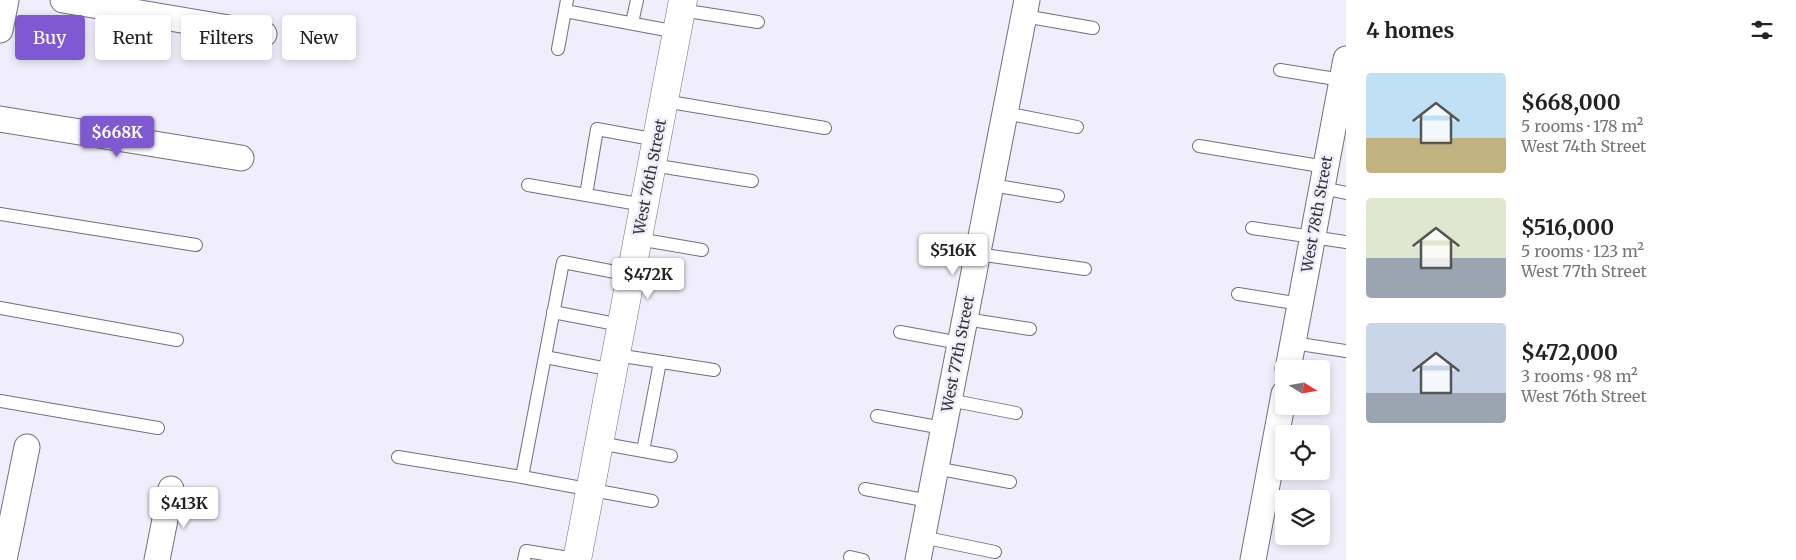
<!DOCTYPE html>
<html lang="en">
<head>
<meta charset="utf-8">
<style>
  body { margin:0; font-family:Merriweather,serif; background:#f6f6f6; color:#222; height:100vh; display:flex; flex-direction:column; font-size:19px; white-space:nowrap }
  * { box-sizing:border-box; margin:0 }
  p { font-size:16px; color:#767676 }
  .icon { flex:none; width:28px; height:28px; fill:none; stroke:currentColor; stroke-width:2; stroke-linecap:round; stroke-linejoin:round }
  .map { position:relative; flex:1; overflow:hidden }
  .side { display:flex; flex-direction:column; background:#fff; width:450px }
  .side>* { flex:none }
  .guide { position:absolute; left:15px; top:15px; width:475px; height:45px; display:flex; gap:10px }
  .needle { width:32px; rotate:101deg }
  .fabs { position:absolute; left:1275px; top:360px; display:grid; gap:10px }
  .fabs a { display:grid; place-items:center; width:55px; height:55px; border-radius:5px; background:#fff; box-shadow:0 2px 8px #0003; font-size:25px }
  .price { position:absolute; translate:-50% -42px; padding:0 11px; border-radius:5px; background:#fff; color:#222; font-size:16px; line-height:32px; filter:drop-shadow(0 1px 2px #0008) }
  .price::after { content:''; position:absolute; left:50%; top:30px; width:15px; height:11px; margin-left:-8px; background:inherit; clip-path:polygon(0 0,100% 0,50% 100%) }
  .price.active { background:#7f59d2; color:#fff }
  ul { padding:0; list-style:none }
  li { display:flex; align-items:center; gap:15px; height:125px; padding:0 20px }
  li span { display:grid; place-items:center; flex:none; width:140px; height:100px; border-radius:5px; color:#555 }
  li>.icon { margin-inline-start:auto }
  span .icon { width:60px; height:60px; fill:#fffc; stroke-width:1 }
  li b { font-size:21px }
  h2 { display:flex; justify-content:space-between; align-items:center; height:60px; padding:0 20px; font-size:21px }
  .chip { padding:0 18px; border-radius:5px; background:#fff; box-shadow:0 2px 8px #0003; font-size:18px; line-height:45px }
  .chip.active { background:#7f59d2; color:#fff }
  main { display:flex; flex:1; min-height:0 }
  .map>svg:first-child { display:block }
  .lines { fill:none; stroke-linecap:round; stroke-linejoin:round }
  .service-casing { stroke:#72707c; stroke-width:14 }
  .minor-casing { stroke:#72707c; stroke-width:27 }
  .tertiary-casing { stroke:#72707c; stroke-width:29 }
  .service { stroke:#fff; stroke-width:12 }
  .minor { stroke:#fff; stroke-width:25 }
  .tertiary { stroke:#fff; stroke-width:28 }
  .labels { text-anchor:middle; stroke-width:5; stroke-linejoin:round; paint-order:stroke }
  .street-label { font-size:15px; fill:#35343a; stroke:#f0eefb }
</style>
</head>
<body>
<main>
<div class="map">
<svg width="1346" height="560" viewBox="0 0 1346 560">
  <rect width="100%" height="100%" fill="#f0eefb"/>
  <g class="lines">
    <!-- service casing -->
    <g class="service-casing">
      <path id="service" d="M 681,10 L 758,22
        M 565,11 L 677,32
        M 1024,16 L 1093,28
        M 632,23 L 637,0
        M 558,49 L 567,0
        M 1280,70 L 1342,80
        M 664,101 L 825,128
        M 1005,113 L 1077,127
        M 1199,146 L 1326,167
        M 652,165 L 752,181
        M 528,185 L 644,205
        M 991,185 L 1058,196
        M 1322,188 L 1346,193
        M 586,195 L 597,129 L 657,140
        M 0,214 L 196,245
        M 1252,228 L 1346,242
        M 638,239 L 702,250
        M 977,254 L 1085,269
        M 631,275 L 563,262 L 522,477 L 652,501
        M 1238,294 L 1301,304
        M 0,308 L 177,340
        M 553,312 L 621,325
        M 965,319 L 1030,329
        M 900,332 L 960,343
        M 1293,343 L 1346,351
        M 616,355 L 714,370
        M 545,357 L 613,370
        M 949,400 L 1016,413
        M 0,401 L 158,428
        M 877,416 L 943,428
        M 599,443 L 671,456
        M 643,451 L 660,362
        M 398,457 L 522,477
        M 935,468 L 1010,482
        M 865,489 L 929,501
        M 922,537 L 995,552
        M 850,557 L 863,560
        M 524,560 L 526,551 L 581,560"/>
    </g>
    <!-- minor casing -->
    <g class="minor-casing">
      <path id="minor" d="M 63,0 L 264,34
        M 0,30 L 6,0
        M 0,119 L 241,158
        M 1288,369 L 1346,59
        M 4,560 L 27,447
        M 157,560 L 171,489
        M 918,560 L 1027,0
        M 1253,560 L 1284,394"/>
    </g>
    <!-- tertiary casing -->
    <g class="tertiary-casing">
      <path id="tertiary" d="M 577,560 L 683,0"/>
    </g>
    <!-- service -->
    <use href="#service" class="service"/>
    <!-- minor -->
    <use href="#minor" class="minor"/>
    <!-- tertiary -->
    <use href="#tertiary" class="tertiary"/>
  </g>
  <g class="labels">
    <!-- street labels -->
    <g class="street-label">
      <text transform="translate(650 177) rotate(-79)" y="5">West 76th Street</text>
      <text transform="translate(1317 214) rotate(-80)" y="5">West 78th Street</text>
      <text transform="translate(958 354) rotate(-79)" y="5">West 77th Street</text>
    </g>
  </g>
</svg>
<div class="fabs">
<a><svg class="needle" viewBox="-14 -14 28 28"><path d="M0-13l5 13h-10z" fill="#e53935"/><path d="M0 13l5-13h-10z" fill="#767676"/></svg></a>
<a><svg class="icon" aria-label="locate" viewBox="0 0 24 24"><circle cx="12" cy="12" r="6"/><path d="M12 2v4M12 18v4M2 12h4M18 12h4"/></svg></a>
<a><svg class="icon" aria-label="layers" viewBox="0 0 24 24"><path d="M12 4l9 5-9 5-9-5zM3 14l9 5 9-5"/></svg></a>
</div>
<b class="price active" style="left:117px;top:158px">$668K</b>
<b class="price" style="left:953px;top:276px">$516K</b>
<b class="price" style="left:648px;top:300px">$472K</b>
<b class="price" style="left:184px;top:529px">$413K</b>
<div class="guide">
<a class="chip active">Buy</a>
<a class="chip">Rent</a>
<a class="chip">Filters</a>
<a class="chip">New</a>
</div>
</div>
<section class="side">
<h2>4 homes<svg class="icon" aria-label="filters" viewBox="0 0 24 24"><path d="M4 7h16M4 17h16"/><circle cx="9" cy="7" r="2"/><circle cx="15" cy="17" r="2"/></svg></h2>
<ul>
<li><span style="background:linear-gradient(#bfe0f5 65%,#c2b280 0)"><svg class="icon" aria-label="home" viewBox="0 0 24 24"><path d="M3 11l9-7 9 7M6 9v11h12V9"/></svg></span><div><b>$668,000</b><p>5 rooms · 178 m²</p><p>West 74th Street</p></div></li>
<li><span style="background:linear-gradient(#dfe7d0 60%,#9aa5b1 0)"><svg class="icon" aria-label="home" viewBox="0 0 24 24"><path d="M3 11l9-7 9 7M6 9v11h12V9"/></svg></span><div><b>$516,000</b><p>5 rooms · 123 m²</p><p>West 77th Street</p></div></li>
<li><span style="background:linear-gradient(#c9d6e8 70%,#9aa5b1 0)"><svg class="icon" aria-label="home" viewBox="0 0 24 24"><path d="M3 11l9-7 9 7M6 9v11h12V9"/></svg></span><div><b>$472,000</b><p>3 rooms · 98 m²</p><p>West 76th Street</p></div></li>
</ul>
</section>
</main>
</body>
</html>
